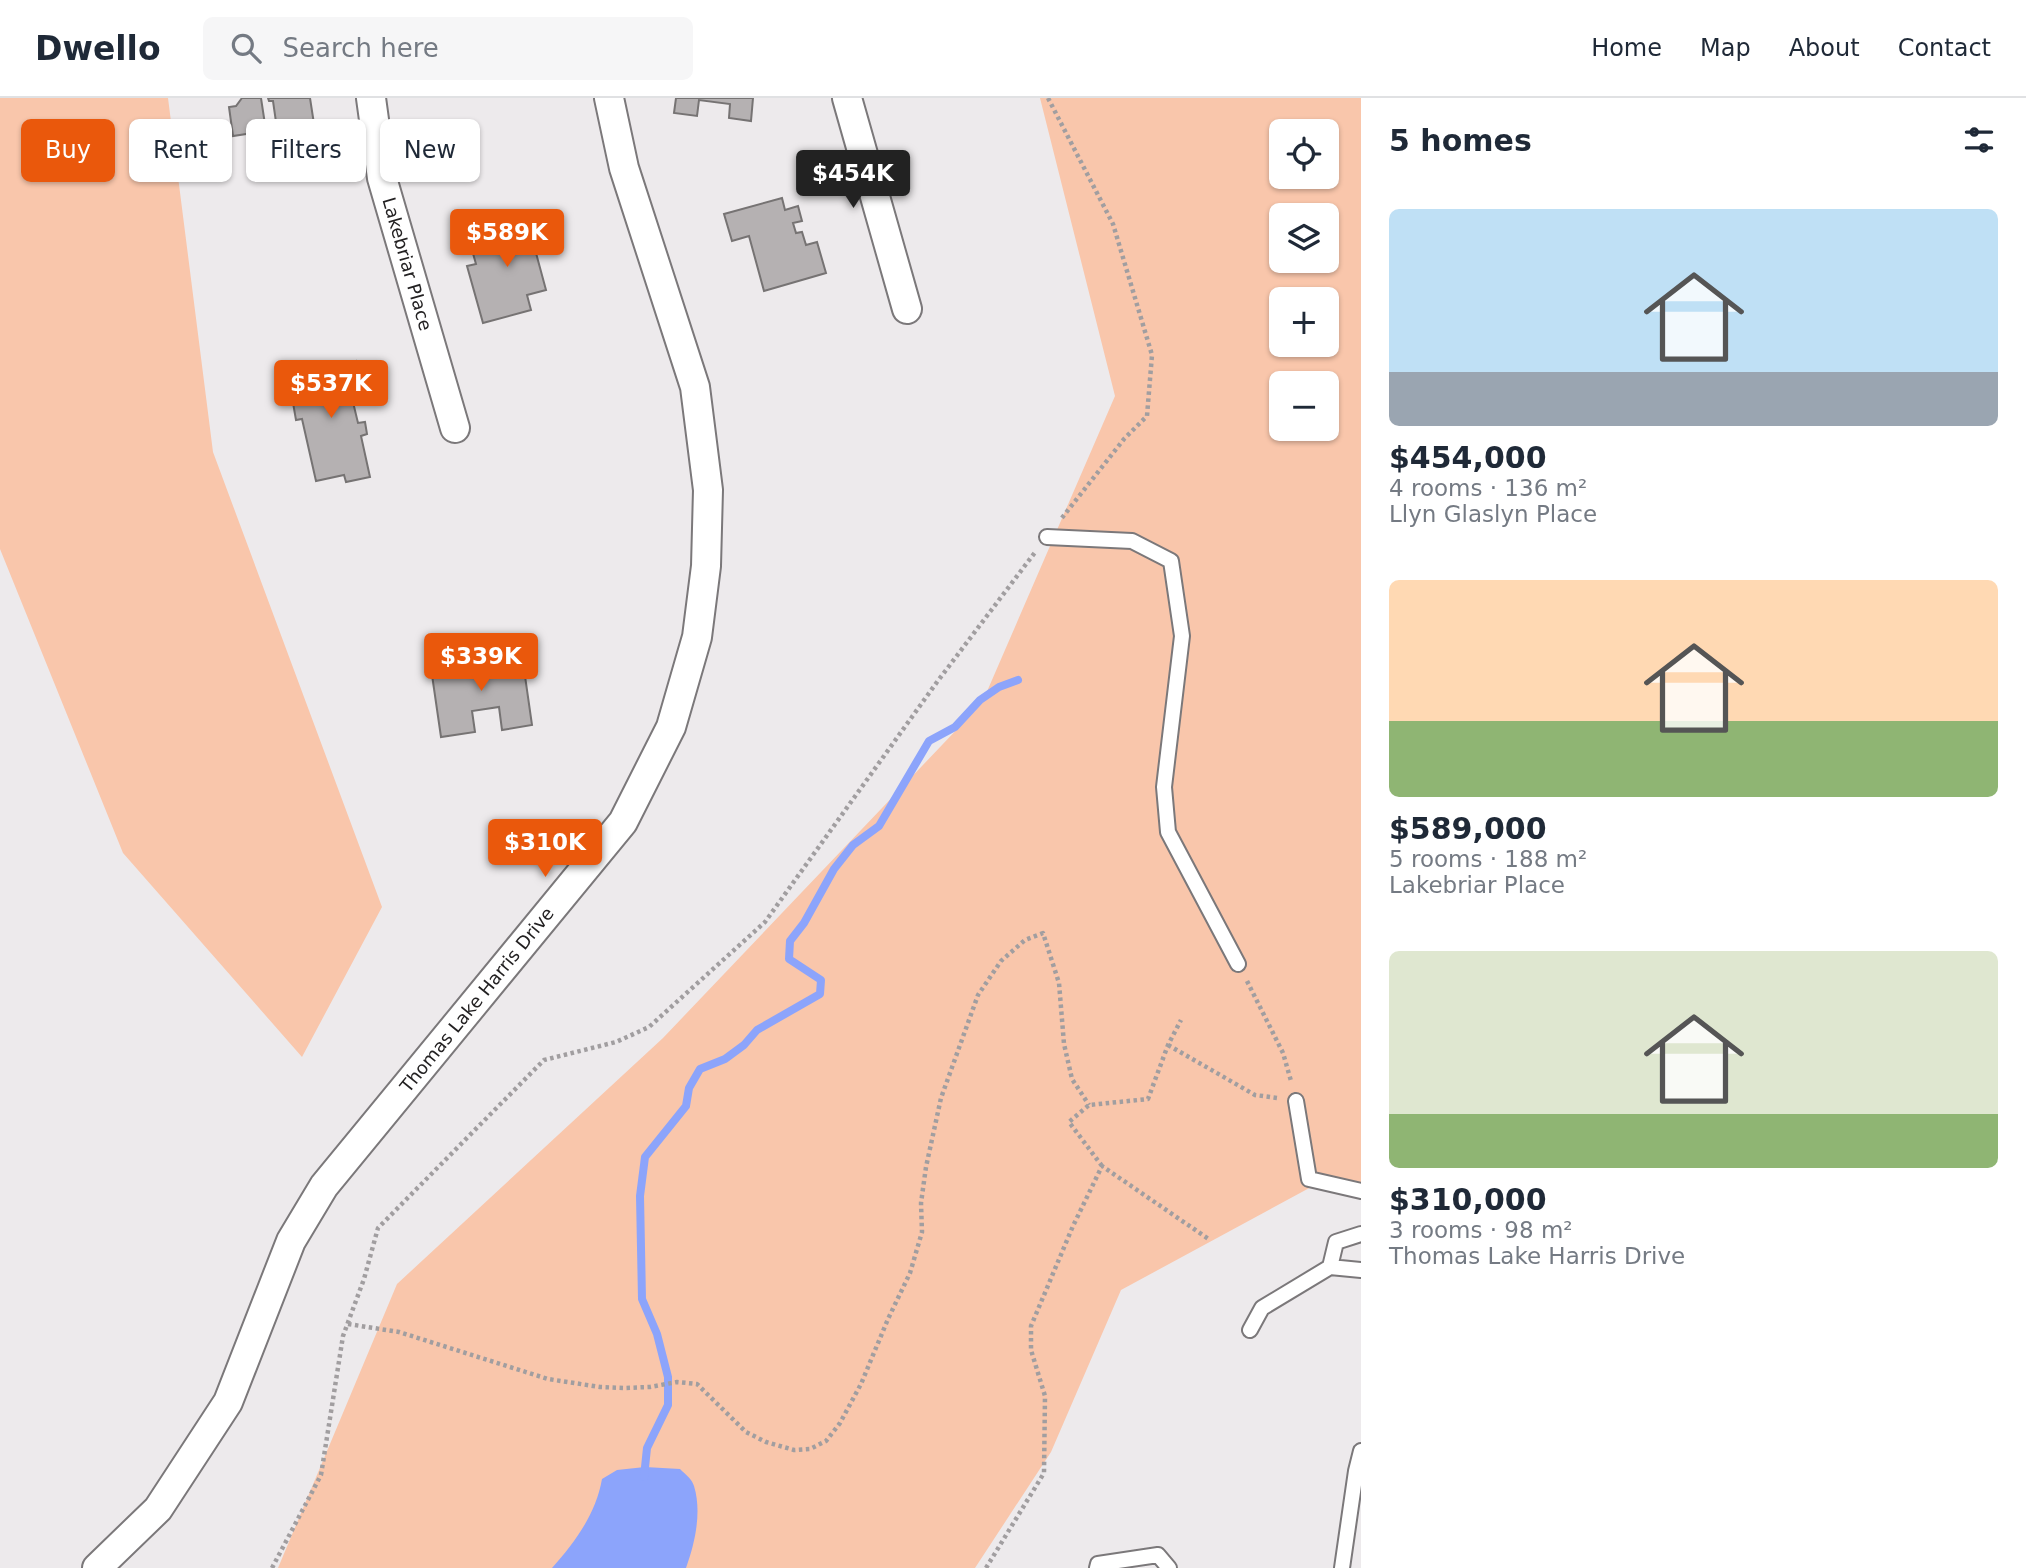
<!DOCTYPE html>
<html lang="en">
<head>
<meta charset="utf-8">
<style>
  body { margin:0; font-family:"DejaVu Sans",sans-serif; background:#f6f6f7; color:#1f2937; height:100vh; display:flex; flex-direction:column; font-size:26px; white-space:nowrap }
  * { box-sizing:border-box; margin:0 }
  p { font-size:23px; color:#747a83 }
  .icon { flex:none; width:38px; height:38px; fill:none; stroke:currentColor; stroke-width:2; stroke-linecap:round; stroke-linejoin:round }
  .map { position:relative; flex:1; overflow:hidden }
  .side { display:flex; flex-direction:column; background:#fff; width:665px }
  .side>* { flex:none }
  .guide { position:absolute; left:21px; top:21px; width:665px; height:63px; display:flex; gap:14px }
  .fabs { position:absolute; left:1269px; top:21px; display:grid; gap:14px }
  .fabs a { display:grid; place-items:center; width:70px; height:70px; border-radius:10px; background:#fff; box-shadow:0 2px 5px #0004; font-size:35px }
  .price { position:absolute; translate:-50% -60px; padding:0 16px; border-radius:7px; background:#ea580c; color:#fff; font-size:23px; line-height:46px; filter:drop-shadow(0 2px 4px #0008) }
  .price::after { content:''; position:absolute; left:50%; top:42px; width:21px; height:16px; margin-left:-10px; background:inherit; clip-path:polygon(0 0,100% 0,50% 100%) }
  .price.selected { background:#222; color:#fff }
  ul { padding:0; list-style:none }
  li { display:grid; align-content:center; gap:14px; height:371px; padding:0 28px }
  li span { display:grid; place-items:center; height:217px; border-radius:10px; color:#555 }
  li>.icon { margin-inline-start:auto }
  span .icon { width:126px; height:126px; fill:#fffc; stroke-width:1 }
  li b { font-size:30px }
  h2 { display:flex; justify-content:space-between; align-items:center; height:84px; padding:0 28px; font-size:30px }
  .tag { padding:0 24px; border-radius:10px; background:#fff; box-shadow:0 2px 5px #0004; font-size:24px; line-height:63px }
  .tag.selected { background:#ea580c; color:#fff }
  header { display:flex; align-items:center; gap:42px; box-sizing:border-box; height:98px; padding:0 35px; background:#fff; border-bottom:2px solid #e0e1e3 }
  header strong { font-size:33px }
  nav { display:flex; gap:38px; margin-inline-start:auto; font-size:24px }
  .search { width:490px; height:63px; background:#f6f6f7; display:flex; align-items:center; gap:18px; box-sizing:border-box; padding:0 24px; border-radius:10px; color:#747a83; font-size:26px }
  main { display:flex; flex:1; min-height:0 }
  .map>svg:first-child { display:block }
  .green { fill:#f9c6ab; fill-rule:evenodd }
  .water { fill:#8ca4fb }
  .lines { fill:none; stroke-linecap:round; stroke-linejoin:round }
  .stream { stroke:#8ca4fb; stroke-width:8 }
  .building { fill:#b5b1b2; stroke:#767373; stroke-width:2 }
  .service-casing { stroke:#7b787a; stroke-width:18 }
  .minor-casing { stroke:#7b787a; stroke-width:32 }
  .path { stroke:#a19ea0; stroke-width:4.5; stroke-dasharray:3.5 3.5; stroke-linecap:butt }
  .service { stroke:#fff; stroke-width:14 }
  .minor { stroke:#fff; stroke-width:28 }
  .labels { text-anchor:middle; stroke-width:5; stroke-linejoin:round; paint-order:stroke }
  .street-label { font-size:18px; fill:#232122; stroke:#fff }
</style>
</head>
<body>
<header>
<strong>Dwello</strong>
<div class="search"><svg class="icon" aria-label="search" viewBox="0 0 24 24"><circle cx="10" cy="10" r="6"/><path d="M15 15l6 6"/></svg>Search here</div>
<nav><a>Home</a><a>Map</a><a>About</a><a>Contact</a></nav>
</header>
<main>
<div class="map">
<svg width="1361" height="1470" viewBox="0 0 1361 1470">
  <rect width="100%" height="100%" fill="#edeaec"/>
  <!-- green -->
  <path class="green" d="M 0,0 L 168,0 L 213,354 L 382,809 L 302,959 L 123,755 L 0,451 Z
    M 1040,0 L 1361,0 L 1361,1101 L 1313,1088 L 1121,1192 L 1051,1354 L 975,1470 L 278,1470 L 397,1186 L 663,940 L 982,605 L 1115,298 ZM 1281,33 L 1326,33 L 1326,79 L 1281,79 ZM 1281,117 L 1326,117 L 1326,163 L 1281,163 ZM 1281,201 L 1326,201 L 1326,247 L 1281,247 ZM 1281,285 L 1326,285 L 1326,331 L 1281,331 Z"/>
  <!-- water -->
  <path class="water" d="M 645,1369 L 680,1371 C 685,1376 692,1381 694,1388 C 702,1414 695,1445 686,1470 L 552,1470 C 575,1444 596,1416 602,1381 L 617,1372 Z"/>
  <g class="lines">
    <!-- stream -->
    <path class="stream" d="M 644,1379 L 647,1350 L 668,1307 L 668,1279 L 657,1236 L 642,1201 L 640,1098 L 645,1059 L 686,1008 L 689,990 L 700,971 L 725,961 L 744,947 L 757,932 L 820,896 L 821,882 L 789,861 L 790,843 L 804,825 L 834,771 L 853,747 L 879,728 L 929,643 L 955,629 L 980,602 L 999,589 L 1018,582"/>
  </g>
  <!-- building -->
  <path class="building" d="M 242,0 L 261,0 L 266,33 L 233,38 L 229,9 L 236,8 Z
    M 268,0 L 310,0 L 314,26 L 277,31 L 273,3 L 269,3 Z
    M 676,0 L 753,0 L 751,23 L 729,20 L 730,6 L 699,2 L 697,18 L 674,15 Z
    M 782,100 L 785,112 L 798,108 L 802,123 L 793,125 L 796,135 L 802,134 L 806,147 L 817,144 L 826,175 L 764,193 L 749,138 L 732,143 L 724,116 Z
    M 520,123 L 522,130 L 542,125 L 549,152 L 536,155 L 546,192 L 527,197 L 531,212 L 483,225 L 467,168 L 476,166 L 468,138 Z
    M 356,263 L 363,298 L 352,300 L 358,325 L 365,324 L 367,336 L 361,338 L 370,379 L 346,384 L 344,377 L 316,383 L 302,321 L 296,322 L 292,299 L 284,301 L 279,281 Z
    M 493,557 L 494,560 L 522,557 L 532,627 L 502,632 L 499,609 L 472,613 L 475,634 L 441,639 L 431,570 L 480,562 L 480,559 Z"/>
  <g class="lines">
    <!-- service casing -->
    <g class="service-casing">
      <path id="service" d="M 1047,439 L 1132,443 L 1171,463 L 1182,538 L 1164,689 L 1168,734 L 1238,866
        M 1296,1003 L 1309,1081 L 1361,1093
        M 1330,1169 L 1336,1144 L 1361,1136
        M 1250,1232 L 1262,1210 L 1330,1169 L 1361,1172
        M 1097,1470 L 1098,1466 L 1158,1457 L 1169,1470
        M 1342,1470 L 1356,1373 L 1361,1353"/>
    </g>
    <!-- minor casing -->
    <g class="minor-casing">
      <path id="minor" d="M 371,0 L 382,80 L 455,330
        M 847,0 L 907,211
        M 97,1470 L 158,1411 L 228,1304 L 291,1143 L 324,1088 L 623,724 L 671,629 L 697,539 L 706,468 L 708,392 L 695,289 L 624,70 L 609,0"/>
    </g>
    <!-- path -->
    <path class="path" d="M 1048,0 L 1113,126 L 1152,257 L 1147,318 L 1124,341 L 1061,421
      M 1247,883 L 1283,955 L 1291,983
      M 1168,947 L 1255,997 L 1277,1000
      M 1102,1068 L 1069,1024 L 1089,1007 L 1148,1001 L 1168,947 L 1181,922
      M 348,1226 L 399,1234 L 548,1281 L 600,1289 L 624,1290 L 650,1289 L 677,1284 L 697,1286 L 746,1334 L 766,1344 L 794,1352 L 810,1351 L 826,1343 L 840,1325 L 861,1286 L 888,1221 L 910,1175 L 922,1134 L 921,1105 L 926,1069 L 941,1000 L 978,897 L 1001,863 L 1025,842 L 1043,835 L 1059,885 L 1064,946 L 1072,981 L 1089,1007
      M 272,1470 L 321,1377 L 343,1238 L 364,1181 L 378,1130 L 544,962 L 616,944 L 649,929 L 765,824 L 937,584 L 1036,453
      M 986,1470 L 1044,1375 L 1045,1298 L 1031,1252 L 1031,1228 L 1073,1128 L 1102,1068 L 1210,1142"/>
    <!-- service -->
    <use href="#service" class="service"/>
    <!-- minor -->
    <use href="#minor" class="minor"/>
  </g>
  <g class="labels">
    <!-- street labels -->
    <g class="street-label">
      <text transform="translate(407 166) rotate(74)" y="6">Lakebriar Place</text>
      <text transform="translate(477 902) rotate(-51)" y="6">Thomas Lake Harris Drive</text>
    </g>
  </g>
</svg>
<div class="fabs">
<a><svg class="icon" aria-label="locate" viewBox="0 0 24 24"><circle cx="12" cy="12" r="6"/><path d="M12 2v4M12 18v4M2 12h4M18 12h4"/></svg></a>
<a><svg class="icon" aria-label="layers" viewBox="0 0 24 24"><path d="M12 4l9 5-9 5-9-5zM3 14l9 5 9-5"/></svg></a>
<a>+</a>
<a>−</a>
</div>
<b class="price selected" style="left:853px;top:112px">$454K</b>
<b class="price" style="left:507px;top:171px">$589K</b>
<b class="price" style="left:331px;top:322px">$537K</b>
<b class="price" style="left:481px;top:595px">$339K</b>
<b class="price" style="left:545px;top:781px">$310K</b>
<div class="guide">
<a class="tag selected">Buy</a>
<a class="tag">Rent</a>
<a class="tag">Filters</a>
<a class="tag">New</a>
</div>
</div>
<section class="side">
<h2>5 homes<svg class="icon" aria-label="filters" viewBox="0 0 24 24"><path d="M4 7h16M4 17h16"/><circle cx="9" cy="7" r="2"/><circle cx="15" cy="17" r="2"/></svg></h2>
<ul>
<li><span style="background:linear-gradient(#bfe0f5 75%,#9aa5b1 0)"><svg class="icon" aria-label="home" viewBox="0 0 24 24"><path d="M3 11l9-7 9 7M6 9v11h12V9"/></svg></span><div><b>$454,000</b><p>4 rooms · 136 m²</p><p>Llyn Glaslyn Place</p></div></li>
<li><span style="background:linear-gradient(#ffd9b3 65%,#8fb573 0)"><svg class="icon" aria-label="home" viewBox="0 0 24 24"><path d="M3 11l9-7 9 7M6 9v11h12V9"/></svg></span><div><b>$589,000</b><p>5 rooms · 188 m²</p><p>Lakebriar Place</p></div></li>
<li><span style="background:linear-gradient(#dfe7d0 75%,#8fb573 0)"><svg class="icon" aria-label="home" viewBox="0 0 24 24"><path d="M3 11l9-7 9 7M6 9v11h12V9"/></svg></span><div><b>$310,000</b><p>3 rooms · 98 m²</p><p>Thomas Lake Harris Drive</p></div></li>
</ul>
</section>
</main>
</body>
</html>
